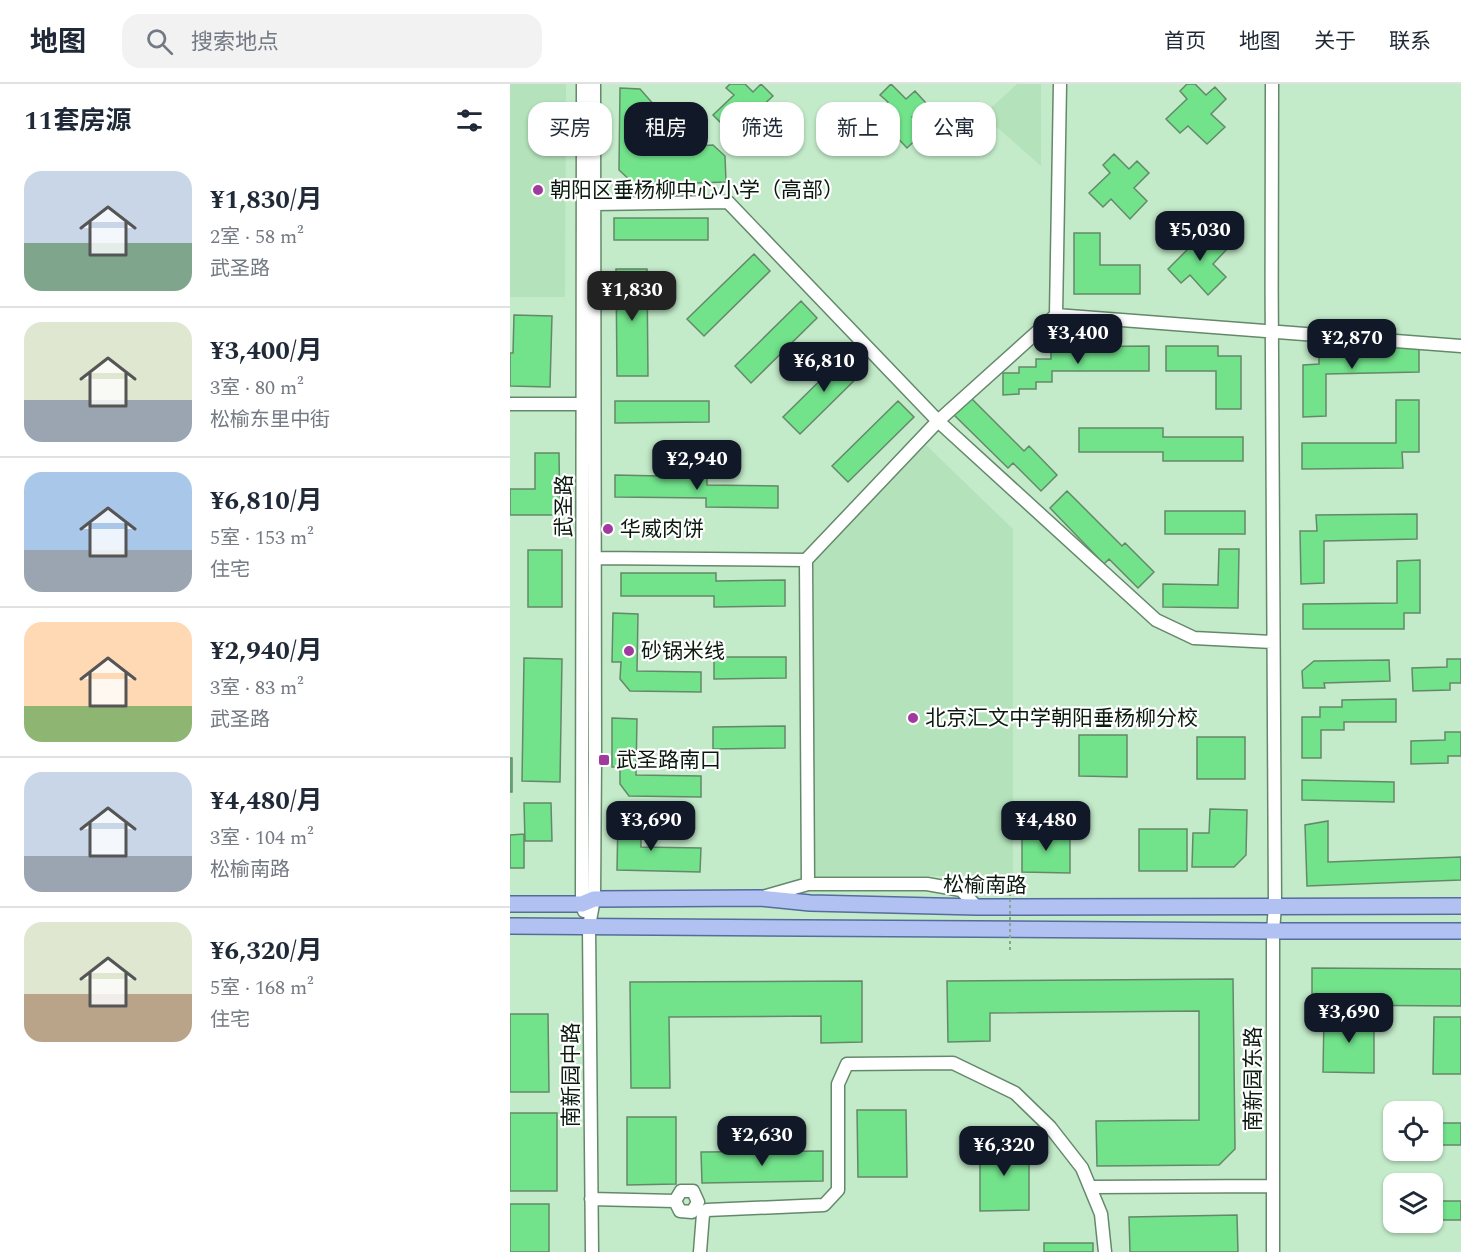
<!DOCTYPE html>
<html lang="zh">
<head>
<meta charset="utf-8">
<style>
  body { margin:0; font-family:Spectral,"Noto Sans SC",serif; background:#f2f2f3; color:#1f2937; height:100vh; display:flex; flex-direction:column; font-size:22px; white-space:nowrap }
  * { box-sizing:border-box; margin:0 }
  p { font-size:20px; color:#747a83 }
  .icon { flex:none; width:33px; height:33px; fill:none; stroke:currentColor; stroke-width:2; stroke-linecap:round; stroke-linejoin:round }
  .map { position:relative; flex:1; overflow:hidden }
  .side { display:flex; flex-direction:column; background:#fff; width:510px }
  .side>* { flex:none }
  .guide { position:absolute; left:18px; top:18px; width:570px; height:54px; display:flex; gap:12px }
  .tools { position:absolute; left:873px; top:1017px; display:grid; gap:12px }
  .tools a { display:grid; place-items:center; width:60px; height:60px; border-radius:12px; background:#fff; box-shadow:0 2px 4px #0004; font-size:30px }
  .price { position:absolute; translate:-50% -51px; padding:0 14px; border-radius:12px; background:#111827; color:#fff; font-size:20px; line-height:39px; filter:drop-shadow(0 2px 3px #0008) }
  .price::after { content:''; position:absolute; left:50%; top:36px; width:18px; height:14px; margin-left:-9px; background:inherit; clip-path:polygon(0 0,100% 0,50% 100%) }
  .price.active { background:#222; color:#fff }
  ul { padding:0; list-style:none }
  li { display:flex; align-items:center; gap:18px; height:150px; padding:0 24px }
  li+li { border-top:2px solid #e0e1e3 }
  li span { display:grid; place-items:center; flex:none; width:168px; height:120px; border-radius:18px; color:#555 }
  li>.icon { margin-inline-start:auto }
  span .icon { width:72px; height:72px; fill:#fffc; stroke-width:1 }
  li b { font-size:26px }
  h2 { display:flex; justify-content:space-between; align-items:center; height:72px; padding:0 24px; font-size:26px }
  .chip { padding:0 21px; border-radius:18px; background:#fff; box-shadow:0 2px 4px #0004; font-size:21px; line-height:54px }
  .chip.active { background:#111827; color:#fff }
  header { display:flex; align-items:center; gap:36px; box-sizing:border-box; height:84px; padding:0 30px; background:#fff; border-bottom:2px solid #e0e1e3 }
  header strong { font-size:28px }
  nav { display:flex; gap:33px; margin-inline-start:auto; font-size:21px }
  .search { width:420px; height:54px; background:#f2f2f3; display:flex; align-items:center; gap:15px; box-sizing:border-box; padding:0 21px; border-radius:18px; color:#747a83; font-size:22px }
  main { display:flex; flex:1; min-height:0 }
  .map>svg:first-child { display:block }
  .built { fill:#b4e2ba }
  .building { fill:#72e28b; stroke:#64896a; stroke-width:1.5 }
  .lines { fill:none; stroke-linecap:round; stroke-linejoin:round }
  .minor-casing { stroke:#64896a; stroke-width:15 }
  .major-casing { stroke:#556c9d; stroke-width:18 }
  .minor { stroke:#fff; stroke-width:12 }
  .major { stroke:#b1c1f2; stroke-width:15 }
  .path-bridge { stroke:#86a58b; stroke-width:2; stroke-dasharray:3 3; stroke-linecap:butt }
  .poi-dot { fill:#a13a9e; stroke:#fff; stroke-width:2 }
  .labels { text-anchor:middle; stroke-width:4.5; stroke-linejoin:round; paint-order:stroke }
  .poi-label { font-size:21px; fill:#0b1a0e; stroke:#fff; text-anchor:start }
  .street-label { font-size:21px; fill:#0b1a0e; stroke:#fff }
</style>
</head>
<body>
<header>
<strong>地图</strong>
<div class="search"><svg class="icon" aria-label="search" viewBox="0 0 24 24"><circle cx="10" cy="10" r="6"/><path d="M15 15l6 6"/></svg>搜索地点</div>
<nav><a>首页</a><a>地图</a><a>关于</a><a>联系</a></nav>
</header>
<main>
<section class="side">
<h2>11套房源<svg class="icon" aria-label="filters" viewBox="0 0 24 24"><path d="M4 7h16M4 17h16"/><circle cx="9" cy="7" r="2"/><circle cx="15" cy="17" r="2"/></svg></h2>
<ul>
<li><span style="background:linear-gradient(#c9d6e8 60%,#7fa58c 0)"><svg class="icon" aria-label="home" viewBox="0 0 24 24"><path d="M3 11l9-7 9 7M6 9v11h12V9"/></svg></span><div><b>¥1,830/月</b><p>2室 · 58 m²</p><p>武圣路</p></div></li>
<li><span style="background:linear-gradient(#dfe7d0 65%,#9aa5b1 0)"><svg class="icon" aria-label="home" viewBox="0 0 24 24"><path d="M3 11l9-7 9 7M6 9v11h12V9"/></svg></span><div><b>¥3,400/月</b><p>3室 · 80 m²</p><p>松榆东里中街</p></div></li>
<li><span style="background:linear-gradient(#a9c7e8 65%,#9aa5b1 0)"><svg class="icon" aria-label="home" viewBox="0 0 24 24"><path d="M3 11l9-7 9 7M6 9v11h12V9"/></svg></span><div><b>¥6,810/月</b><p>5室 · 153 m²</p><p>住宅</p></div></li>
<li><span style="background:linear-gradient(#ffd9b3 70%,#8fb573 0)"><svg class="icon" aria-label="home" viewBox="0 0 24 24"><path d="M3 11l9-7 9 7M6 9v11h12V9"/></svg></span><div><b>¥2,940/月</b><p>3室 · 83 m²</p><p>武圣路</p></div></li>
<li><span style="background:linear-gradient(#c9d6e8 70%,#9aa5b1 0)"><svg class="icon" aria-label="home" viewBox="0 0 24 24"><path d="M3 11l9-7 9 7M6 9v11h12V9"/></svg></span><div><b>¥4,480/月</b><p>3室 · 104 m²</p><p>松榆南路</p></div></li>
<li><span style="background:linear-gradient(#dfe7d0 60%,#b9a48a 0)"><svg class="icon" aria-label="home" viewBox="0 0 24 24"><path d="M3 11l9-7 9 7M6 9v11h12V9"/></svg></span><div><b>¥6,320/月</b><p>5室 · 168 m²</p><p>住宅</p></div></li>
</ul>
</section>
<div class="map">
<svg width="951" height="1168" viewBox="0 0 951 1168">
  <rect width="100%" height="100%" fill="#c3ebc9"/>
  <!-- built -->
  <path class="built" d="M 0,0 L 56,0 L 55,213 L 0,213 Z
    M 507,0 L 531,0 L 531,82 L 473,31 Z
    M 416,361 L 503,445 L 503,792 L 303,792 L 304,476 Z"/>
  <!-- building -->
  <path class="building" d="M 220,0 L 235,0 L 243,8 L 251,0 L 263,12 L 248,26 L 261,40 L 243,57 L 225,38 L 217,45 L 203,31 L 224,11 L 216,4 Z
    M 381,0 L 396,15 L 405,7 L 416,19 L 402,33 L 415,47 L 397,64 L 379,45 L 371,53 L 357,39 L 378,18 L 370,11 Z
    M 677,0 L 685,0 L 696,11 L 705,3 L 716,15 L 701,30 L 715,43 L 697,60 L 678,42 L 670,49 L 656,35 L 677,15 L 670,7 Z
    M 110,4 L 130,5 L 146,23 L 149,64 L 203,61 L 215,72 L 216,98 L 125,101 L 109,86 Z
    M 604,70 L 619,85 L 627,77 L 639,89 L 624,104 L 637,117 L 620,135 L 601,115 L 593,123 L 579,109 L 600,89 L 593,81 Z
    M 104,134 L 198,134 L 198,156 L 104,156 Z
    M 682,146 L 697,161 L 706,153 L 717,165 L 703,180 L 716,193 L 698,211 L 680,191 L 671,199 L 658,185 L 678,165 L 671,157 Z
    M 564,149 L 590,149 L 590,181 L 630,181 L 630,210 L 564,210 Z
    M 244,170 L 260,187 L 194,252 L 177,235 Z
    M 106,185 L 137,185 L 138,292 L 107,292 Z
    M 291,217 L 307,234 L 241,299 L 225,282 Z
    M 4,231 L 42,232 L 40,303 L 0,302 L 0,269 L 3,269 Z
    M 639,262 L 639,287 L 542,287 L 542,298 L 526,298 L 526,305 L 509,305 L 509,310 L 493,311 L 493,289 L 509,289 L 509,283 L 526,283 L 526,275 L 541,275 L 541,263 Z
    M 656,262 L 708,262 L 708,272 L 731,272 L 731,325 L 706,325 L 706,287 L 656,287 Z
    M 909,263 L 909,288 L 816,290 L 816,332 L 793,333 L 793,281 L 809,280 L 809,264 Z
    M 339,268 L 356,285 L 290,350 L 273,333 Z
    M 460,313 L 514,367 L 519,362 L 547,391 L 531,407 L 503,379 L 498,384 L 443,330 Z
    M 886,316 L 909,316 L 909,368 L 892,368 L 893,384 L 792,385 L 792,359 L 886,359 Z
    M 105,317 L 199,317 L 199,338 L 105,339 Z
    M 388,317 L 404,333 L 338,398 L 322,382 Z
    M 569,344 L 653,344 L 653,353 L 733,353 L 733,377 L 653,377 L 653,368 L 569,368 Z
    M 25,369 L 49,369 L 50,431 L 0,431 L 0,405 L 25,405 Z
    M 105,391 L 197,393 L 197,401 L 268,402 L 268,424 L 196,423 L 196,414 L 105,413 Z
    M 557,407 L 612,462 L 615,459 L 644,488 L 628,504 L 599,475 L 594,480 L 540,424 Z
    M 655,427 L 735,427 L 735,450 L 655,450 Z
    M 907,430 L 907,455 L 814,457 L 814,499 L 791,500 L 790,447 L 807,447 L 806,431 Z
    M 709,465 L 729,465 L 728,524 L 653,523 L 653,500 L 708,501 Z
    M 18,466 L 52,466 L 52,523 L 18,523 Z
    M 910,476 L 910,529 L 894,529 L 894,545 L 793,545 L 793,520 L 887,519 L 887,477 Z
    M 111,489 L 206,489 L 206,497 L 275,496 L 275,522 L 204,523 L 204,512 L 111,512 Z
    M 103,529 L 128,530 L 127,587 L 191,588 L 191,608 L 120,607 L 110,595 L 111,578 L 102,578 Z
    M 204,573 L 276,573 L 276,594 L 204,595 Z
    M 14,574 L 52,575 L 50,698 L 12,697 Z
    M 937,575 L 951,575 L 951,599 L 940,599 L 940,606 L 903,607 L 902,584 L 937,583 Z
    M 879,576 L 880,597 L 814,599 L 815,604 L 793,604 L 792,587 L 804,577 Z
    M 886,615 L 886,638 L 834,638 L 834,646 L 811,646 L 811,674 L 792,674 L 792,633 L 810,633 L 810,623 L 832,623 L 832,616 Z
    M 102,634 L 127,635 L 126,691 L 191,692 L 191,713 L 119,712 L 110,700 L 110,683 L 102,683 Z
    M 275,642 L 275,664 L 203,665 L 203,643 Z
    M 935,648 L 951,648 L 951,672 L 938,672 L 938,679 L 901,680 L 901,657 L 935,656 Z
    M 569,651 L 617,651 L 617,693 L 569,692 Z
    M 687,653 L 735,653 L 735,695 L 687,695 Z
    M 0,674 L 2,674 L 2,708 L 0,708 Z
    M 792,696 L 884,698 L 884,718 L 792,716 Z
    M 14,719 L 41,719 L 42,757 L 15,757 Z
    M 700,725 L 737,726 L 736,771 L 724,783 L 682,783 L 683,749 L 699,749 Z
    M 108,732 L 131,732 L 131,763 L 191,764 L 190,788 L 107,786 Z
    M 818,737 L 818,778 L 951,773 L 951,796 L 797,802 L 795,741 Z
    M 629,745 L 677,745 L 677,787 L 629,787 Z
    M 512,746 L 560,747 L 560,789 L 512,788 Z
    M 14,750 L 14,784 L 0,784 L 0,751 Z
    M 802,884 L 951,885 L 951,922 L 802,921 Z
    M 723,895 L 725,1065 L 709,1081 L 587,1082 L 586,1037 L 689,1036 L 689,927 L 480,929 L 480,957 L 438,958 L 437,897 Z
    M 352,897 L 352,958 L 311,959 L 311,932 L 159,933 L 160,1004 L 121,1004 L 120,898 Z
    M 0,930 L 38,930 L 39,1008 L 0,1008 Z
    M 814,932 L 864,932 L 864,989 L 813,988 Z
    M 924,933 L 951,933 L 951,990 L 923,990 Z
    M 347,1026 L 396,1026 L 397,1093 L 348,1093 Z
    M 0,1029 L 47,1029 L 47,1107 L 0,1107 Z
    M 117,1033 L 166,1033 L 166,1100 L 117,1101 Z
    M 922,1039 L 951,1039 L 951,1061 L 922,1061 Z
    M 470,1059 L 519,1059 L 519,1126 L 470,1127 Z
    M 313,1067 L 313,1097 L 192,1099 L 191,1068 Z
    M 922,1117 L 951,1117 L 951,1136 L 922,1136 Z
    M 0,1120 L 39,1120 L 39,1168 L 0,1168 Z
    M 727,1131 L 728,1168 L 620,1168 L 619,1133 Z
    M 534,1159 L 583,1159 L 583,1168 L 534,1168 Z"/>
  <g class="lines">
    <!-- minor casing -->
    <g class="minor-casing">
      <path id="minor" d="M 73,0 L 72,820 L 74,827
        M 762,0 C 761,274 762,548 765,822 L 763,847 L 763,1168
        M 84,120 L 218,118 L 428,337 L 646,536 L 684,554 L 762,558
        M 546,231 L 951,262
        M 0,320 L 73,320
        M 85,474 L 296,476 L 428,337 L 546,231 L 550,0
        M 296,476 L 298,800
        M 256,812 L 298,800 L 417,800 L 451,806 L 467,823
        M 581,1103 L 763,1102
        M 171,1107 L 183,1107 L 188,1118 L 182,1128 L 170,1127 L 165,1117 Z
        M 81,1115 L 165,1117
        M 82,1168 L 79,842 L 84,815 L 85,675 L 84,0
        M 190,1168 L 193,1130 L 197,1126 L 314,1121 L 328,1106 L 328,1000 L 337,980 L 443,979 L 505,1009 L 540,1043 L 572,1084 L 591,1130 L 595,1168"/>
    </g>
    <!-- major casing -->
    <g class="major-casing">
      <path id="major" d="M 0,820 L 72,820 L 84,815 L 250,814 L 300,819 L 467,823 L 951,822
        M 0,842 L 763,847 L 951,847"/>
    </g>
    <!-- minor -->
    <use href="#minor" class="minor"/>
    <!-- major -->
    <use href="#major" class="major"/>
    <!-- path-bridge -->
    <path class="path-bridge" d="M 500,803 L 500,866"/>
  </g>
  <!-- markers -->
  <g class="poi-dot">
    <circle cx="28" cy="106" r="6"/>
    <circle cx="98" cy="445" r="6"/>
    <circle cx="119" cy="567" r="6"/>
    <circle cx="403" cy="634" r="6"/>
    <rect x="88" y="670" width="12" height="12" rx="3"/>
  </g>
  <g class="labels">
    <!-- poi labels -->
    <g class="poi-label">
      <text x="40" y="113">朝阳区垂杨柳中心小学（高部）</text>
      <text x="110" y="452">华威肉饼</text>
      <text x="131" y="574">砂锅米线</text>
      <text x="415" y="641">北京汇文中学朝阳垂杨柳分校</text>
      <text x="106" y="683">武圣路南口</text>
    </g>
    <!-- street labels -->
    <g class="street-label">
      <text transform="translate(54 422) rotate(-90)" y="7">武圣路</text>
      <text transform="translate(475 801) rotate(1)" y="7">松榆南路</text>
      <text transform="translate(61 991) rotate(-90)" y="7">南新园中路</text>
      <text transform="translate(743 995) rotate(-90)" y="7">南新园东路</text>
    </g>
  </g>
</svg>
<div class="tools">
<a><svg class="icon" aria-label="locate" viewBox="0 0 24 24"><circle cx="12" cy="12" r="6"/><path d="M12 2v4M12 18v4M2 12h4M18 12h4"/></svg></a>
<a><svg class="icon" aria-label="layers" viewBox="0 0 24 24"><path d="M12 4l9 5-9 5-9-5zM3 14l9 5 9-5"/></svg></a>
</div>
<b class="price" style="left:690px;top:178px">¥5,030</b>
<b class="price active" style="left:122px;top:238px">¥1,830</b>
<b class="price" style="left:568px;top:281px">¥3,400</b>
<b class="price" style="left:842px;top:286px">¥2,870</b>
<b class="price" style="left:314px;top:309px">¥6,810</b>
<b class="price" style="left:187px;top:407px">¥2,940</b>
<b class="price" style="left:141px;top:768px">¥3,690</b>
<b class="price" style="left:536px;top:768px">¥4,480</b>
<b class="price" style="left:839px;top:960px">¥3,690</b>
<b class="price" style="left:252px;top:1083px">¥2,630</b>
<b class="price" style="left:494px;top:1093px">¥6,320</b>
<div class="guide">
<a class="chip">买房</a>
<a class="chip active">租房</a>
<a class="chip">筛选</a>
<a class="chip">新上</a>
<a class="chip">公寓</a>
</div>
</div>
</main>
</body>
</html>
